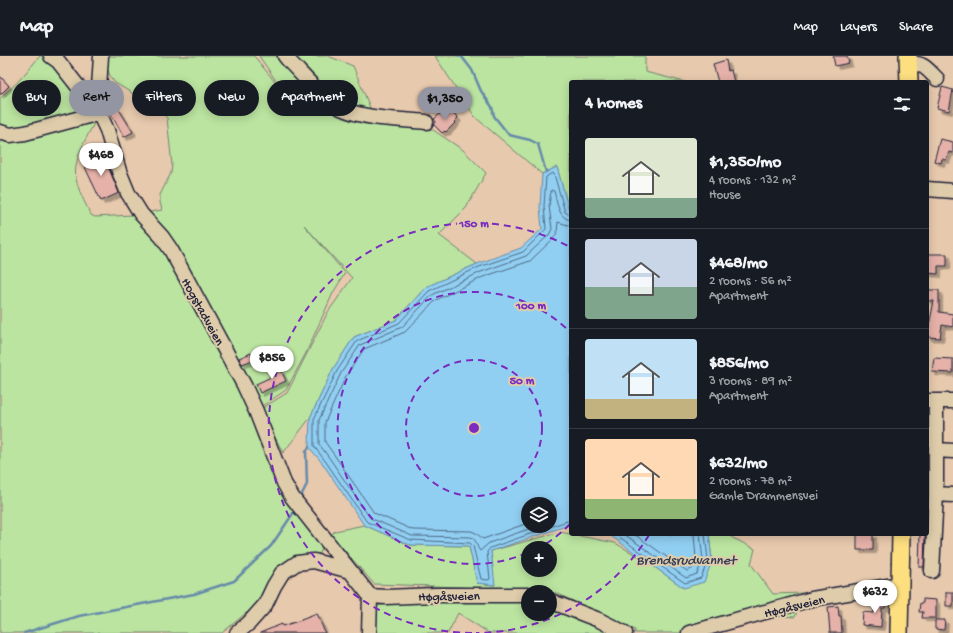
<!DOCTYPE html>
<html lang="en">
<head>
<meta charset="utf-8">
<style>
  body { margin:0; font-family:"Gochi Hand",sans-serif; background:#242831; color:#f1f3f6; height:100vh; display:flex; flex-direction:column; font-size:15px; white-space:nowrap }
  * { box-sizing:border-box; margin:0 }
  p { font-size:13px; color:#9ea1a6 }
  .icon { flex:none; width:22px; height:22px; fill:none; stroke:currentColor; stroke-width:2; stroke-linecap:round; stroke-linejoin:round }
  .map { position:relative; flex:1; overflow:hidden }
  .sheet { position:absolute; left:569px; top:24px; width:360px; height:456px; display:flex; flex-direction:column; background:#171b24; border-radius:4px; box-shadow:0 2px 10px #0003 }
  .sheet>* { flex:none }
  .top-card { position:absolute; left:12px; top:24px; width:380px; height:36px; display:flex; gap:8px }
  .controls { position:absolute; left:521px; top:441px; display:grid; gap:8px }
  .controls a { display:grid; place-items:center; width:36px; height:36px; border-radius:50%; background:#171b24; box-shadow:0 2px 10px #0003; font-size:20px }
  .price { position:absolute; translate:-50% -34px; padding:0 9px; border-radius:14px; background:#fff; color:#222; font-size:13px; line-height:26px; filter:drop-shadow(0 1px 2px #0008) }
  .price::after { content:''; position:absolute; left:50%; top:24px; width:12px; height:9px; margin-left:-6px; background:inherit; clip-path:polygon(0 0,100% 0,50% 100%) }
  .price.current { background:#9495a2; color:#111 }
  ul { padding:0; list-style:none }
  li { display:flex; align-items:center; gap:12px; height:100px; padding:0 16px }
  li+li { border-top:1px solid #363941 }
  li span { display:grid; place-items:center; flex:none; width:112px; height:80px; border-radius:4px; color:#555 }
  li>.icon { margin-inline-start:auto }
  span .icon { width:48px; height:48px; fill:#fffc; stroke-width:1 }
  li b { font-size:17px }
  h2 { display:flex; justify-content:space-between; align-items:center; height:48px; padding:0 16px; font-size:17px }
  .tag { padding:0 14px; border-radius:18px; background:#171b24; box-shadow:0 2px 10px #0003; font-size:14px; line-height:36px }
  .tag.current { background:#9495a2; color:#111 }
  header { display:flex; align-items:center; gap:24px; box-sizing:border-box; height:56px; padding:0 20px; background:#171b24; border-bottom:1px solid #363941 }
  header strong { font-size:19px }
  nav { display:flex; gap:22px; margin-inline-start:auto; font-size:14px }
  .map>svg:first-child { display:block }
  .green { fill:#bbe4a0; stroke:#6e836e; fill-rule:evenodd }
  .water { fill:#91cff2; stroke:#658aa9; fill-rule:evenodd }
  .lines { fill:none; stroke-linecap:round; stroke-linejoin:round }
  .shore { stroke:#4e6784; stroke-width:1 }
  .stream { stroke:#658aa9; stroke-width:2.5 }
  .building { fill:#e5b1a8; stroke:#22223b; filter:url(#shadow) }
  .minor-casing { stroke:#22223b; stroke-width:17 }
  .major-casing { stroke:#22223b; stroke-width:20 }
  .minor { stroke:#deccaa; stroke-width:14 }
  .major { stroke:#fddf80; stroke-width:17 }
  .ring { fill:none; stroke:#7b2cbf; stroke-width:2; stroke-dasharray:7 5 }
  .labels { text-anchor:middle; stroke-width:4; stroke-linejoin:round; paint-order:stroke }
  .street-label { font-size:13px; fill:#22223b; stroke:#deccaa }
  .water-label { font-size:14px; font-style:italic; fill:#333c56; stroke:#deccaa }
  .centre { fill:#7b2cbf; stroke:#deccaa; stroke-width:2 }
  .ring-label { font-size:12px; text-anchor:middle; font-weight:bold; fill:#7b2cbf; stroke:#deccaa; stroke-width:4; stroke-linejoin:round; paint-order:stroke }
</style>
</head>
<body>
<header>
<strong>Map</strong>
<nav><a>Map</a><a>Layers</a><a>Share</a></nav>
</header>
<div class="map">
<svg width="953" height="577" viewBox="0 0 953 577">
  <defs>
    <filter id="shadow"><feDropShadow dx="3.5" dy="3.5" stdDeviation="0" flood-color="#0004"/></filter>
  </defs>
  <rect width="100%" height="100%" fill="#e7c9ad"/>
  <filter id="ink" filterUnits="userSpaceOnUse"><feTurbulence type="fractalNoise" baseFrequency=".025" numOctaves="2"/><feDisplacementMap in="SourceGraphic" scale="8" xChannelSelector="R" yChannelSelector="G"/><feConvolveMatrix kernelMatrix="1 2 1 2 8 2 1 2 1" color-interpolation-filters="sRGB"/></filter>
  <g filter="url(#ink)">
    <!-- green -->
    <path class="green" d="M 40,0 L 57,0 L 99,58 C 89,78 70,105 77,127 C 80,138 86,149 91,159 L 95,161 L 133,159 L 162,154 L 160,146 L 160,139 L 171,117 L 172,109 L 167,62 L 159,53 L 115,27 L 111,22 L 102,0 L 254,0 L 288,42 L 259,0 L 328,0 L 353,10 L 375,64 L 433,74 L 463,94 L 486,117 L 466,152 L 439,179 L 477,208 L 426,231 L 396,264 L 354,281 L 333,313 L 310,362 L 283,397 L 261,353 L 287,337 L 328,256 L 352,222 L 304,169 L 345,217 L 333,237 L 306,297 L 286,334 L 259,352 L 273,421 L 313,475 L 322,492 L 320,497 L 272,521 L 264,534 L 262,541 L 253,556 L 246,557 L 222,577 L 0,577 L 0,42 L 17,27 Z
      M 435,0 L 645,0 L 645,16 L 685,26 L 571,26 L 571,161 L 557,111 L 542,118 L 475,61 Z
      M 364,469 L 410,489 L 469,490 L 477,527 L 494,529 L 491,495 L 560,476 L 615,487 L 646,505 L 684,532 L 712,505 L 709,478 L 729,478 L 731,481 L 755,493 L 751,508 L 773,538 L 804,537 L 795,561 L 781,560 L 730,568 L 706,577 L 635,577 L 635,574 L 556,537 L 460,531 L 374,528 L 331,479 L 335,475 ZM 528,492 L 550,492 L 550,514 L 528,514 Z
      M 369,534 L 528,539 L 528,558 L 550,558 L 550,541 L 565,546 L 634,577 L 489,577 L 458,557 L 448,577 L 371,577 Z"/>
    <!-- water -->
    <path class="water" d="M 557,111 L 571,161 L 571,469 L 569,469 L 491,495 L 495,529 L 477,527 L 469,490 L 410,489 L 364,469 L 323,408 L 309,391 L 310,362 L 333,313 L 354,281 L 396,264 L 426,231 L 477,208 L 521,192 L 542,173 L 540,151 L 542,118 ZM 528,448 L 550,448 L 550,470 L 528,470 Z
      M 604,478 L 709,478 L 712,505 L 704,526 L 684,532 L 611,480 Z"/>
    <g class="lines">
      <!-- shore -->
      <path class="shore" d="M 571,158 L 568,158 L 565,156 L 554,118 L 552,117 L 546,121 L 544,150 L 546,173 L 523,196 L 479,211 L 429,235 L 399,267 L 357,285 L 337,315 L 314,363 L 314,390 L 326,406 L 367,466 L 411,484 L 470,487 L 473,490 L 481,523 L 488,524 L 490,523 L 487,496 L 490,492 L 567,465 L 571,465
        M 528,467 L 483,483 L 476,477 L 471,475 L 413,474 L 374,457 L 335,400 L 325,386 L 325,366 L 346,320 L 364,293 L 405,276 L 436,244 L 483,221 L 530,205 L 554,182 L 557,176 L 558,166 L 571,170
        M 537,470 L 489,487 L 480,495 C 476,491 478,485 471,481 L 412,480 L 370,462 L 330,403 L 319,388 L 319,364 L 341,317 L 360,289 L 402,271 L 432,239 L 481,216 L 526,200 L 549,179 L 552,173 L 549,150 L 551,134 L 554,135 C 557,145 558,163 571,164
        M 615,478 L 685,527 L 701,522 L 708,504 L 705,478
        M 624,478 L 686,522 L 697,518 L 703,504 L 700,478
        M 634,478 L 687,515 L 692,513 L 696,503 L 694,478"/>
      <!-- stream -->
      <path class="stream" d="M 459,0 L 462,1 L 472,14 L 481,35 L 492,51 L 494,60 L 509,79 L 530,84 L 538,88 L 546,116
        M 300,442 L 307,428 L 306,396 L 309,391
        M 24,577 L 79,560 L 194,538 L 234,525 L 271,490 L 292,459 L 296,452"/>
    </g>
    <!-- building -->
    <path class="building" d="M 833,0 L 847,0 L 849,7 L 835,10 Z
      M 726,4 L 728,15 L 731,14 L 734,26 L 718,26 L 713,8 Z
      M 0,20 L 9,30 L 0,39 Z
      M 942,31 L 953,34 L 949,55 L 937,52 Z
      M 118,52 L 133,76 L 124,81 L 110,56 Z
      M 447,52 L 449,54 L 450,53 L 458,62 L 455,65 L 456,66 L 446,76 L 445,75 L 442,77 L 434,69 L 436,66 L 434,63 Z
      M 940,83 L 953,86 L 953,97 L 949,96 L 946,104 L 942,103 L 941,107 L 934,105 Z
      M 103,98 L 119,137 L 101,145 L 83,107 Z
      M 927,198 L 947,198 L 947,210 L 938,210 L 938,218 L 927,217 Z
      M 927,234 L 939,234 L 939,256 L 953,258 L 953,271 L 942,269 L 940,282 L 928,281 L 927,279 L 934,245 L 927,245 Z
      M 251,297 L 253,304 L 242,308 L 239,302 Z
      M 934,302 L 953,303 L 953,317 L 932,316 Z
      M 279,310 L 286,325 L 260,337 L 256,328 L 271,321 L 269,315 Z
      M 857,478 L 873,478 L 873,494 L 857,494 Z
      M 920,478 L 925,478 L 924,511 L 919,511 Z
      M 946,536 L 953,536 L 953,550 L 946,550 Z
      M 874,541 L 886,542 L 885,552 L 882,552 L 881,571 L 862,569 L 863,556 L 874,557 Z
      M 923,543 L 936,544 L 936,562 L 922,562 L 923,556 L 919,556 L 920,547 L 923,547 Z
      M 838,550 L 839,560 L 841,560 L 842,577 L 830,577 L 828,551 Z
      M 317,557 L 325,577 L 260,577 L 282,568 L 283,570 L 301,564 L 301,563 Z
      M 935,564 L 945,564 L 944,574 L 935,573 Z"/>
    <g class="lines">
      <!-- minor casing -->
      <g class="minor-casing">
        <path id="minor" d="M 101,0 L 99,32 L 99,57 L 107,74 L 119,115 L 128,137 L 141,158 L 162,181 L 171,194 L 244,329 L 256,355 L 284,427 L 292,441 L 370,540
          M 285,0 L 289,5 C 304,20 322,43 341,52 C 367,64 399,63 426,66
          M 908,7 C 924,7 926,12 937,23
          M 0,76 L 10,79 L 25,77 L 99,57 L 58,5 L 51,0
          M 927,133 L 953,135
          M 927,345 L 953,345
          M 936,394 L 953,395
          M 936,438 L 953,439
          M 932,515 L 936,438 L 936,345
          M 370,540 L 386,541 L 435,539 L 528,539
          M 550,545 L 599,564 L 625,577
          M 237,577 L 249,567 L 265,549 L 274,530 L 282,517 L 297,507 L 314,505 L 350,515
          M 369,577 L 370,540
          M 689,577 L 812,543 L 900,528"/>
      </g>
      <!-- major casing -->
      <g class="major-casing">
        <path id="major" d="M 908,0 L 909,26
          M 899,577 L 901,478"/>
      </g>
      <!-- minor -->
      <use href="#minor" class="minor"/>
      <!-- major -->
      <use href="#major" class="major"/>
    </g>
  </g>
  <!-- distance rings -->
  <g class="ring">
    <circle cx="474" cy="372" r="68"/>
    <path d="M570 468A136 136 0 0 1 539 492M527 497A136 136 0 1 1 570 276"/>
    <path d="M649 479A205 205 0 0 1 476 577M472 577A205 205 0 1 1 570 191"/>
  </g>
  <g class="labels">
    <!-- street labels -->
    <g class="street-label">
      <text transform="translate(204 255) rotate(61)" y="5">Hogstadveien</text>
      <text transform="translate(449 539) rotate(-1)" y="5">Høgåsveien</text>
      <text transform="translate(794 549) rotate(-14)" y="5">Høgåsveien</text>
    </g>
    <!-- water labels -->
    <g class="water-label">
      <text x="686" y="508">Brendsrudvannet</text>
    </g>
  </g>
  <circle cx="474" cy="372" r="6" class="centre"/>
  <g class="ring-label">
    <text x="474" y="171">150 m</text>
    <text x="531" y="253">100 m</text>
    <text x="522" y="328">50 m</text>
  </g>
</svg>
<div class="controls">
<a><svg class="icon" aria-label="layers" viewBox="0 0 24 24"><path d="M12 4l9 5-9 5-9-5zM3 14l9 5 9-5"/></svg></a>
<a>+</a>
<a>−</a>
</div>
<b class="price current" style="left:445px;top:65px">$1,350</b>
<b class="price" style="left:101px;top:121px">$468</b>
<b class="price" style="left:272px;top:324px">$856</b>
<b class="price" style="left:875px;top:558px">$632</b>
<div class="top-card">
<a class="tag">Buy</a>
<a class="tag current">Rent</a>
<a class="tag">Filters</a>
<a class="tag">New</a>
<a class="tag">Apartment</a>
</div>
<section class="sheet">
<h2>4 homes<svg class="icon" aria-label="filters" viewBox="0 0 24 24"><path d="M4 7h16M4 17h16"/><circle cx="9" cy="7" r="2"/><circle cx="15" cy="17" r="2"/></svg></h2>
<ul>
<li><span style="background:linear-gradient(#dfe7d0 75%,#7fa58c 0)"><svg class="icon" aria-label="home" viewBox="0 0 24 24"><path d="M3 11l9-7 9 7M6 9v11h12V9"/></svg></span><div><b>$1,350/mo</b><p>4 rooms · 132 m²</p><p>House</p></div></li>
<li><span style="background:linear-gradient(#c9d6e8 60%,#7fa58c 0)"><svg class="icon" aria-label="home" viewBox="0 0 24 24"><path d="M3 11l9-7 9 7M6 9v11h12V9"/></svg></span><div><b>$468/mo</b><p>2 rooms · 56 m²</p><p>Apartment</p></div></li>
<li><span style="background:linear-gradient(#bfe0f5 75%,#c2b280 0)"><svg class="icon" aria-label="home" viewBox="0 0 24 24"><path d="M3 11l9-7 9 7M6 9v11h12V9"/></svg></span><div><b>$856/mo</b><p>3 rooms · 89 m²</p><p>Apartment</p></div></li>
<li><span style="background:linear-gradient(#ffd9b3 75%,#8fb573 0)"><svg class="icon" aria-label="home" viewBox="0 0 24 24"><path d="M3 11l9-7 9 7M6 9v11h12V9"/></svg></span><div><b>$632/mo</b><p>2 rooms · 78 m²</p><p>Gamle Drammensvei</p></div></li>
</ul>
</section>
</div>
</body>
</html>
